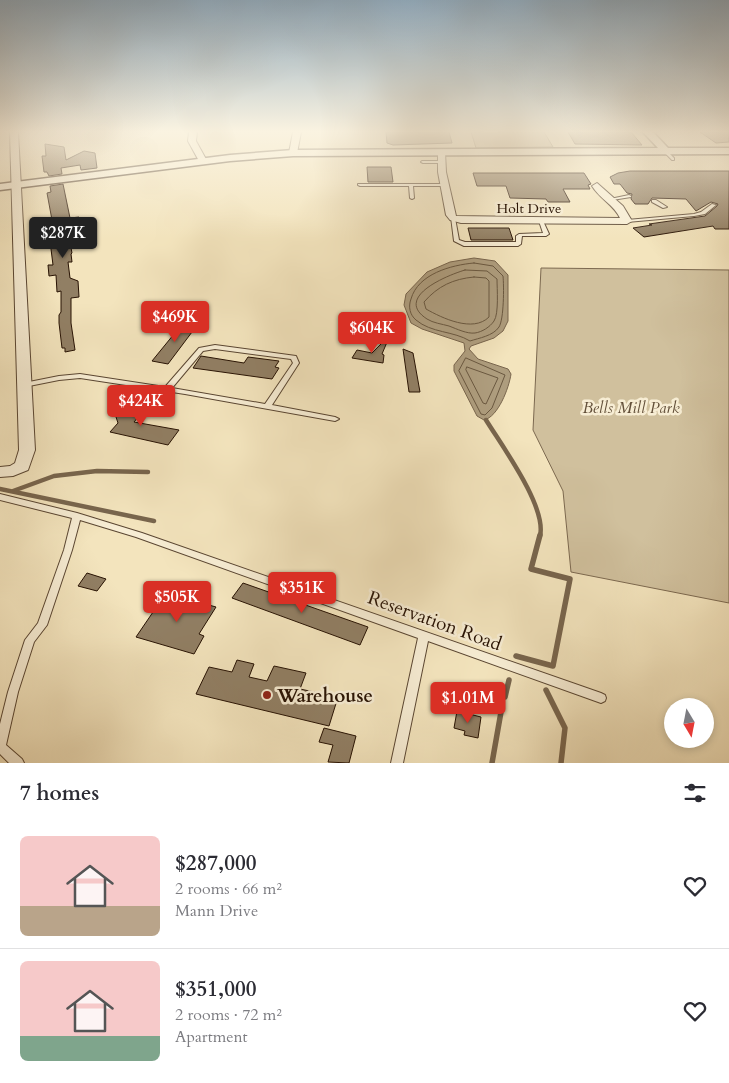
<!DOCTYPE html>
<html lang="en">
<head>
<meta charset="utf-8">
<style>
  body { margin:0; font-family:Cardo,serif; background:#f2f2f3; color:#2b2b33; height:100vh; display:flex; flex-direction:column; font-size:19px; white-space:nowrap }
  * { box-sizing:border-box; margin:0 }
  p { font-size:16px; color:#7c7c81 }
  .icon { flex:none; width:28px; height:28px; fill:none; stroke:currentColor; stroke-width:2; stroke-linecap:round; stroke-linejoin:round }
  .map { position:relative; height:763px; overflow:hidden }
  .panel { display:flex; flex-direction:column; background:#fff; flex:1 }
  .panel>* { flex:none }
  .needle { width:32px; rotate:170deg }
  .buttons { position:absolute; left:664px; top:698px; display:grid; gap:10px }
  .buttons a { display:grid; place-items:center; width:50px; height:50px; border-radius:50%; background:#fff; box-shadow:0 2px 8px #0003; font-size:25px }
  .price { position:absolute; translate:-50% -42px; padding:0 11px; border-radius:5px; background:#d93025; color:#fff; font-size:16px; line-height:32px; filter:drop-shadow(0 1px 2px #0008) }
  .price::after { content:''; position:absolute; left:50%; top:30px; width:15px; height:11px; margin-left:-8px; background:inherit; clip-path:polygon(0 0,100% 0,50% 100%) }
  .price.on { background:#222; color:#fff }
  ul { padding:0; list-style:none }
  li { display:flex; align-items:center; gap:15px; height:125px; padding:0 20px }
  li+li { border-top:1px solid #e1e1e2 }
  li span { display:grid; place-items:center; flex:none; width:140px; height:100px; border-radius:8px; color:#555 }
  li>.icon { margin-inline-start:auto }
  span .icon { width:60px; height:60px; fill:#fffc; stroke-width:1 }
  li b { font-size:21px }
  h2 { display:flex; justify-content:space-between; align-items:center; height:60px; padding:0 20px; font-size:21px }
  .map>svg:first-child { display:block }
  .green { fill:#d0c09d; stroke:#7c6950 }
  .water { fill:#ae9d7e; stroke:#78654d }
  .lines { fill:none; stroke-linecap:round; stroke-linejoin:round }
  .shore { stroke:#6a5840; stroke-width:1 }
  .stream-far1 { stroke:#78654d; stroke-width:4.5 }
  .stream { stroke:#78654d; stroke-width:5.5 }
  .building { fill:#917f64; stroke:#271203 }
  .service-casing { stroke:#5a4632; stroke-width:2 }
  .minor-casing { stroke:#5a4632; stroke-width:2 }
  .tertiary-casing { stroke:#5a4632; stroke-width:3 }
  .service { fill:#f7edd4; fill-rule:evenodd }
  .minor { fill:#f7edd4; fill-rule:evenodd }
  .tertiary { fill:#f7edd4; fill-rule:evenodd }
  .poi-dot { fill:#8f2418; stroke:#f7edd4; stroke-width:2 }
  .labels { text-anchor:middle; stroke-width:5; stroke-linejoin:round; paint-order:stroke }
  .far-street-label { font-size:14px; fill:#271203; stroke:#f7edd4 }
  .park-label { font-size:16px; font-style:italic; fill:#624f39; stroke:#f7edd4 }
  .near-street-label { font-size:19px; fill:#271203; stroke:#f7edd4 }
  .near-poi-label { font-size:19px; font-weight:bold; fill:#271203; stroke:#f7edd4; text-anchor:start }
</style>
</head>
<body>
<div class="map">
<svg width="729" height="763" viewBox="0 0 729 763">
  <rect width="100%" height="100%" fill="#f3e4bd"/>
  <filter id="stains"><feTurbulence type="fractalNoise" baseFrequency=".004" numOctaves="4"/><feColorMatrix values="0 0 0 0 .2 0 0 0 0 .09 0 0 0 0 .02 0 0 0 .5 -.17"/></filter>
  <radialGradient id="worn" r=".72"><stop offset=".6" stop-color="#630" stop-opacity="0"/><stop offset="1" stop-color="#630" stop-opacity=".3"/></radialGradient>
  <!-- green -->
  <path class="green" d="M 471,132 L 544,132 L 553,147 L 476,148 Z
    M 541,268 L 729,270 L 729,603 L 571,572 L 563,491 L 533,430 Z"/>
  <!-- water -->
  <path class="water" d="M 474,258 L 495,261 L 508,275 L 508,321 L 503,331 L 494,338 L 471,346 L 469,349 L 478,359 L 508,369 L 511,374 C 509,388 498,417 484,420 L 477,416 L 454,371 L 454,365 L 465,351 L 464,343 L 422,329 L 411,323 L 404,305 L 406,294 L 427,272 L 450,262 Z"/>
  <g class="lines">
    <!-- shore -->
    <path class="shore" d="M 474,263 L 493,266 L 503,276 C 504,286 504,319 499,327 C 493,336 479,338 470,341 C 454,331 431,333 416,320 C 410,315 408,307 411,299 C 418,274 451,265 474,263 Z
      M 465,270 L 487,271 L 497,279 C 497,288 499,314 494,321 C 490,327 482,332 475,333 C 467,334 457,329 449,326 C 442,324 433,323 427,319 C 393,297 448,275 465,270 Z
      M 474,277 L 486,278 L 489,281 L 489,317 C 473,333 442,318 426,309 L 424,302 C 438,286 453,279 474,277 Z
      M 466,358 L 505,375 L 492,408 L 485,415 L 481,414 L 459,371 Z
      M 467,367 L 498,378 L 486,404 L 483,403 L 466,370 Z"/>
    <!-- stream-far1 -->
    <path class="stream-far1" d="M 486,420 C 502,446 547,507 540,536
      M 0,489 L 154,521
      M 13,491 L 54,476 L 97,471 L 148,472"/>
    <!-- stream -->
    <path class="stream" d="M 516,656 L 553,666 L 570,579 L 531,569 L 540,535
      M 546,690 L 565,728 L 561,763
      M 505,697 L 509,680
      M 492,763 L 501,712"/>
  </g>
  <!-- building -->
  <path class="building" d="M 386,132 L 449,132 L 452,143 L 393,145 L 387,143 Z
    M 568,132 L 631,132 L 642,145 L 575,144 Z
    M 700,132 L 729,132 L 729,142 L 716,143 Z
    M 45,144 L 64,147 L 66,160 L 84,151 L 95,153 L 97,168 L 81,170 L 80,165 L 61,168 L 62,174 L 49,176 L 47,172 L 44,172 L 42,156 L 46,156 Z
    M 367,167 L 391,167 L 393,182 L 368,182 Z
    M 630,171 L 729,171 L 729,229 L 715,229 L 713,226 L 644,237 L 633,228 L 652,225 L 649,224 L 705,216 L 717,206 L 718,204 L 711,202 L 696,211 L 686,199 L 652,198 L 648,204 L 635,204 L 631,199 L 632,194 L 627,193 L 620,184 L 614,184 L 610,177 L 618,173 Z
    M 473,173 L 584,173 L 591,184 L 588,185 L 590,189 L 563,189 L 570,202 L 548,202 L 546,199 L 510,198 L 506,186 L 477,186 Z
    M 63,184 L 70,218 L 79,217 L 81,233 L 68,232 L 72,253 L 71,254 L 72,262 L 68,262 L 70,278 L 78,281 L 79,297 L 71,298 L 71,323 L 75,350 L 65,352 L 65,348 L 62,348 L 59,323 L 59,315 L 61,312 L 61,291 L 57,292 L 56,275 L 49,276 L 48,265 L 53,265 L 49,233 L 50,220 L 52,220 L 47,193 L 51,192 L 50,186 Z
    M 468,228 L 509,228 L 513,240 L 471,240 Z
    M 183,323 L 198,324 L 168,364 L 152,361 Z
    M 390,335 L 382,354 L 384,355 L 383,363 L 352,358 L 357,350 L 372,353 Z
    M 403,349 L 413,353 L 420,392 L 409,392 Z
    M 201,356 L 244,363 L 248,357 L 279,361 L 275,367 L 279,368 L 272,379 L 193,368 Z
    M 137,405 L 140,415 L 134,422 L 179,430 L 168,445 L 110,432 L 118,423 L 114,411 Z
    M 87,573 L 106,579 L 97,591 L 78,586 Z
    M 243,583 L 368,627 L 360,645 L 232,598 Z
    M 166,593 L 216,607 L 199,634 L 204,636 L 194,654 L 136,637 Z
    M 237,660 L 254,664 L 249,677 L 267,681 L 274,666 L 306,673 L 300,689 L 338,697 L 329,726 L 196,694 L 209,667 L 232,672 Z
    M 457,711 L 481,717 L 478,738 L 464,735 L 465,731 L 454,728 Z
    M 324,728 L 356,736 L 349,763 L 328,762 L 333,745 L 319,742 Z"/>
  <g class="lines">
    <!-- service casing -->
    <g class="service-casing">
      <path id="service" d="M 665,151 L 667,151 L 674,158 L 674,160 L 672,160 L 665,153 Z
        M 422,161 L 443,161 L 445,162 L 443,163 L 423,163 L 421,162 Z
        M 358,184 L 445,184 L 447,185 L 445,186 L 413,186 L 414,198 L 412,199 L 410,198 L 409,186 L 360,186 L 358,185 Z
        M 629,195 L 631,196 L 631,197 L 612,200 L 610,199 Z
        M 652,200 L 656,200 L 667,207 L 663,208 L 652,202 Z
        M 712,204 L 716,205 L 705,214 L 694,216 L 627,222 L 625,221 L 627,220 L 694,214 L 701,212 Z
        M 451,217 L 455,218 L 459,240 L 465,242 L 516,242 L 516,236 L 519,234 L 543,233 L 539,221 L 541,220 L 543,221 L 549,234 L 546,236 L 522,236 L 521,244 L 518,246 L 464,246 L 454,241 Z
        M 215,345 L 296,356 L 299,363 L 272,405 L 335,417 L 339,419 L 335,421 L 185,394 L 80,378 L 59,380 L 24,387 L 21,385 L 24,383 L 59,376 L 80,374 L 165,387 L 199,348 ZM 215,349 L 291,359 L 293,363 L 265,404 L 172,388 L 203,351 Z
        M 0,494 L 77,513 L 142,533 L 601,693 L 605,695 L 606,698 L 605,701 L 601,703 L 428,641 L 403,763 L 391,763 L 418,638 L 136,537 L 80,520 L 72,550 L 47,625 L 34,642 L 18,692 L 6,745 L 22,759 L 24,763 L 9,763 L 0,754 L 0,724 L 8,692 L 25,640 L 38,623 L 64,550 L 72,518 L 0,500 Z"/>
    </g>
    <!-- minor casing -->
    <g class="minor-casing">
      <path id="minor" d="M 10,132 L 18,132 L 35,450 L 28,470 L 13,476 L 0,477 L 0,467 L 10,466 L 15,463 L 19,450 Z
        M 189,132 L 197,132 L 196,141 L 207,161 L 206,163 L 199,161 L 188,141 Z
        M 293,132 L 301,132 L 297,153 L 293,155 L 289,153 Z
        M 438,150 L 445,152 L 446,172 L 456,216 L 620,218 C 614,205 600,199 592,186 L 597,183 L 623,206 L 632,221 L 627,224 L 461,223 L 450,220 L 446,215 L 438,172 Z"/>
    </g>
    <!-- tertiary casing -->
    <g class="tertiary-casing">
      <path id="tertiary" d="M 643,132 L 653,132 L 668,148 L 729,148 L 729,154 L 293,156 L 230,161 L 0,190 L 0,184 L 230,155 L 293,150 L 658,148 Z"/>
    </g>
    <!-- service -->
    <use href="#service" class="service"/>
    <!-- minor -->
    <use href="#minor" class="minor"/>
    <!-- tertiary -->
    <use href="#tertiary" class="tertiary"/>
  </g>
  <!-- sky -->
  <linearGradient id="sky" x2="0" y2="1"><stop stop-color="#91abbe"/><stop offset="0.55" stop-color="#faf3e1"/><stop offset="1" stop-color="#faf3e1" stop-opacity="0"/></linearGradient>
  <rect width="729" height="239" fill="url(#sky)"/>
  <!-- markers -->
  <circle class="poi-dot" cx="267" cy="695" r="5"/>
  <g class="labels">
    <!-- far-street labels -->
    <g class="far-street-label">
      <text x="529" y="213">Holt Drive</text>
    </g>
    <!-- park labels -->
    <g class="park-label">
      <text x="631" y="413">Bells Mill Park</text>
    </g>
    <!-- near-street labels -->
    <g class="near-street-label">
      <text transform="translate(435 620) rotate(20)" y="7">Reservation Road</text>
    </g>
    <!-- near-poi labels -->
    <g class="near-poi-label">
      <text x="277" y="702">Warehouse</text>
    </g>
  </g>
  <rect width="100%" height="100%" filter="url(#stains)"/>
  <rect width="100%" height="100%" fill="url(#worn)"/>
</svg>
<div class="buttons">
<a><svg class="needle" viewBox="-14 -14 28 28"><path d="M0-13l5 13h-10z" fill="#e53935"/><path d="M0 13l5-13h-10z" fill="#7c7c81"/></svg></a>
</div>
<b class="price on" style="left:63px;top:259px">$287K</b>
<b class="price" style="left:175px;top:343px">$469K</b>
<b class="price" style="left:372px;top:354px">$604K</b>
<b class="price" style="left:141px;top:427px">$424K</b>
<b class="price" style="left:302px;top:614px">$351K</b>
<b class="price" style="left:177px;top:623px">$505K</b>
<b class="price" style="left:468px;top:724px">$1.01M</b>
</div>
<section class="panel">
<h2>7 homes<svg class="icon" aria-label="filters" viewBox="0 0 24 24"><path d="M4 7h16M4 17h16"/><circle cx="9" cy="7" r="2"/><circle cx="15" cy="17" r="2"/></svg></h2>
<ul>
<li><span style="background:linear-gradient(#f6c9c9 70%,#b9a48a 0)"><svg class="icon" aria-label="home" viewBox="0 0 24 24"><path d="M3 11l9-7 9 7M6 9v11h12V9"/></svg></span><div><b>$287,000</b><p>2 rooms · 66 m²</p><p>Mann Drive</p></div><svg class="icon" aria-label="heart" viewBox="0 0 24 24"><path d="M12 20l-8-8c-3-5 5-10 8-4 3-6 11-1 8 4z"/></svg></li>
<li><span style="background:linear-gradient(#f6c9c9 75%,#7fa58c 0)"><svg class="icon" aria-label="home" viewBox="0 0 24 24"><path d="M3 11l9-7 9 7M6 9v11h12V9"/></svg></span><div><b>$351,000</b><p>2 rooms · 72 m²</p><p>Apartment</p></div><svg class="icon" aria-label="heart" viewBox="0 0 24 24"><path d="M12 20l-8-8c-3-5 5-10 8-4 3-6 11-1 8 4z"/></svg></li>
</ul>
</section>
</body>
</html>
